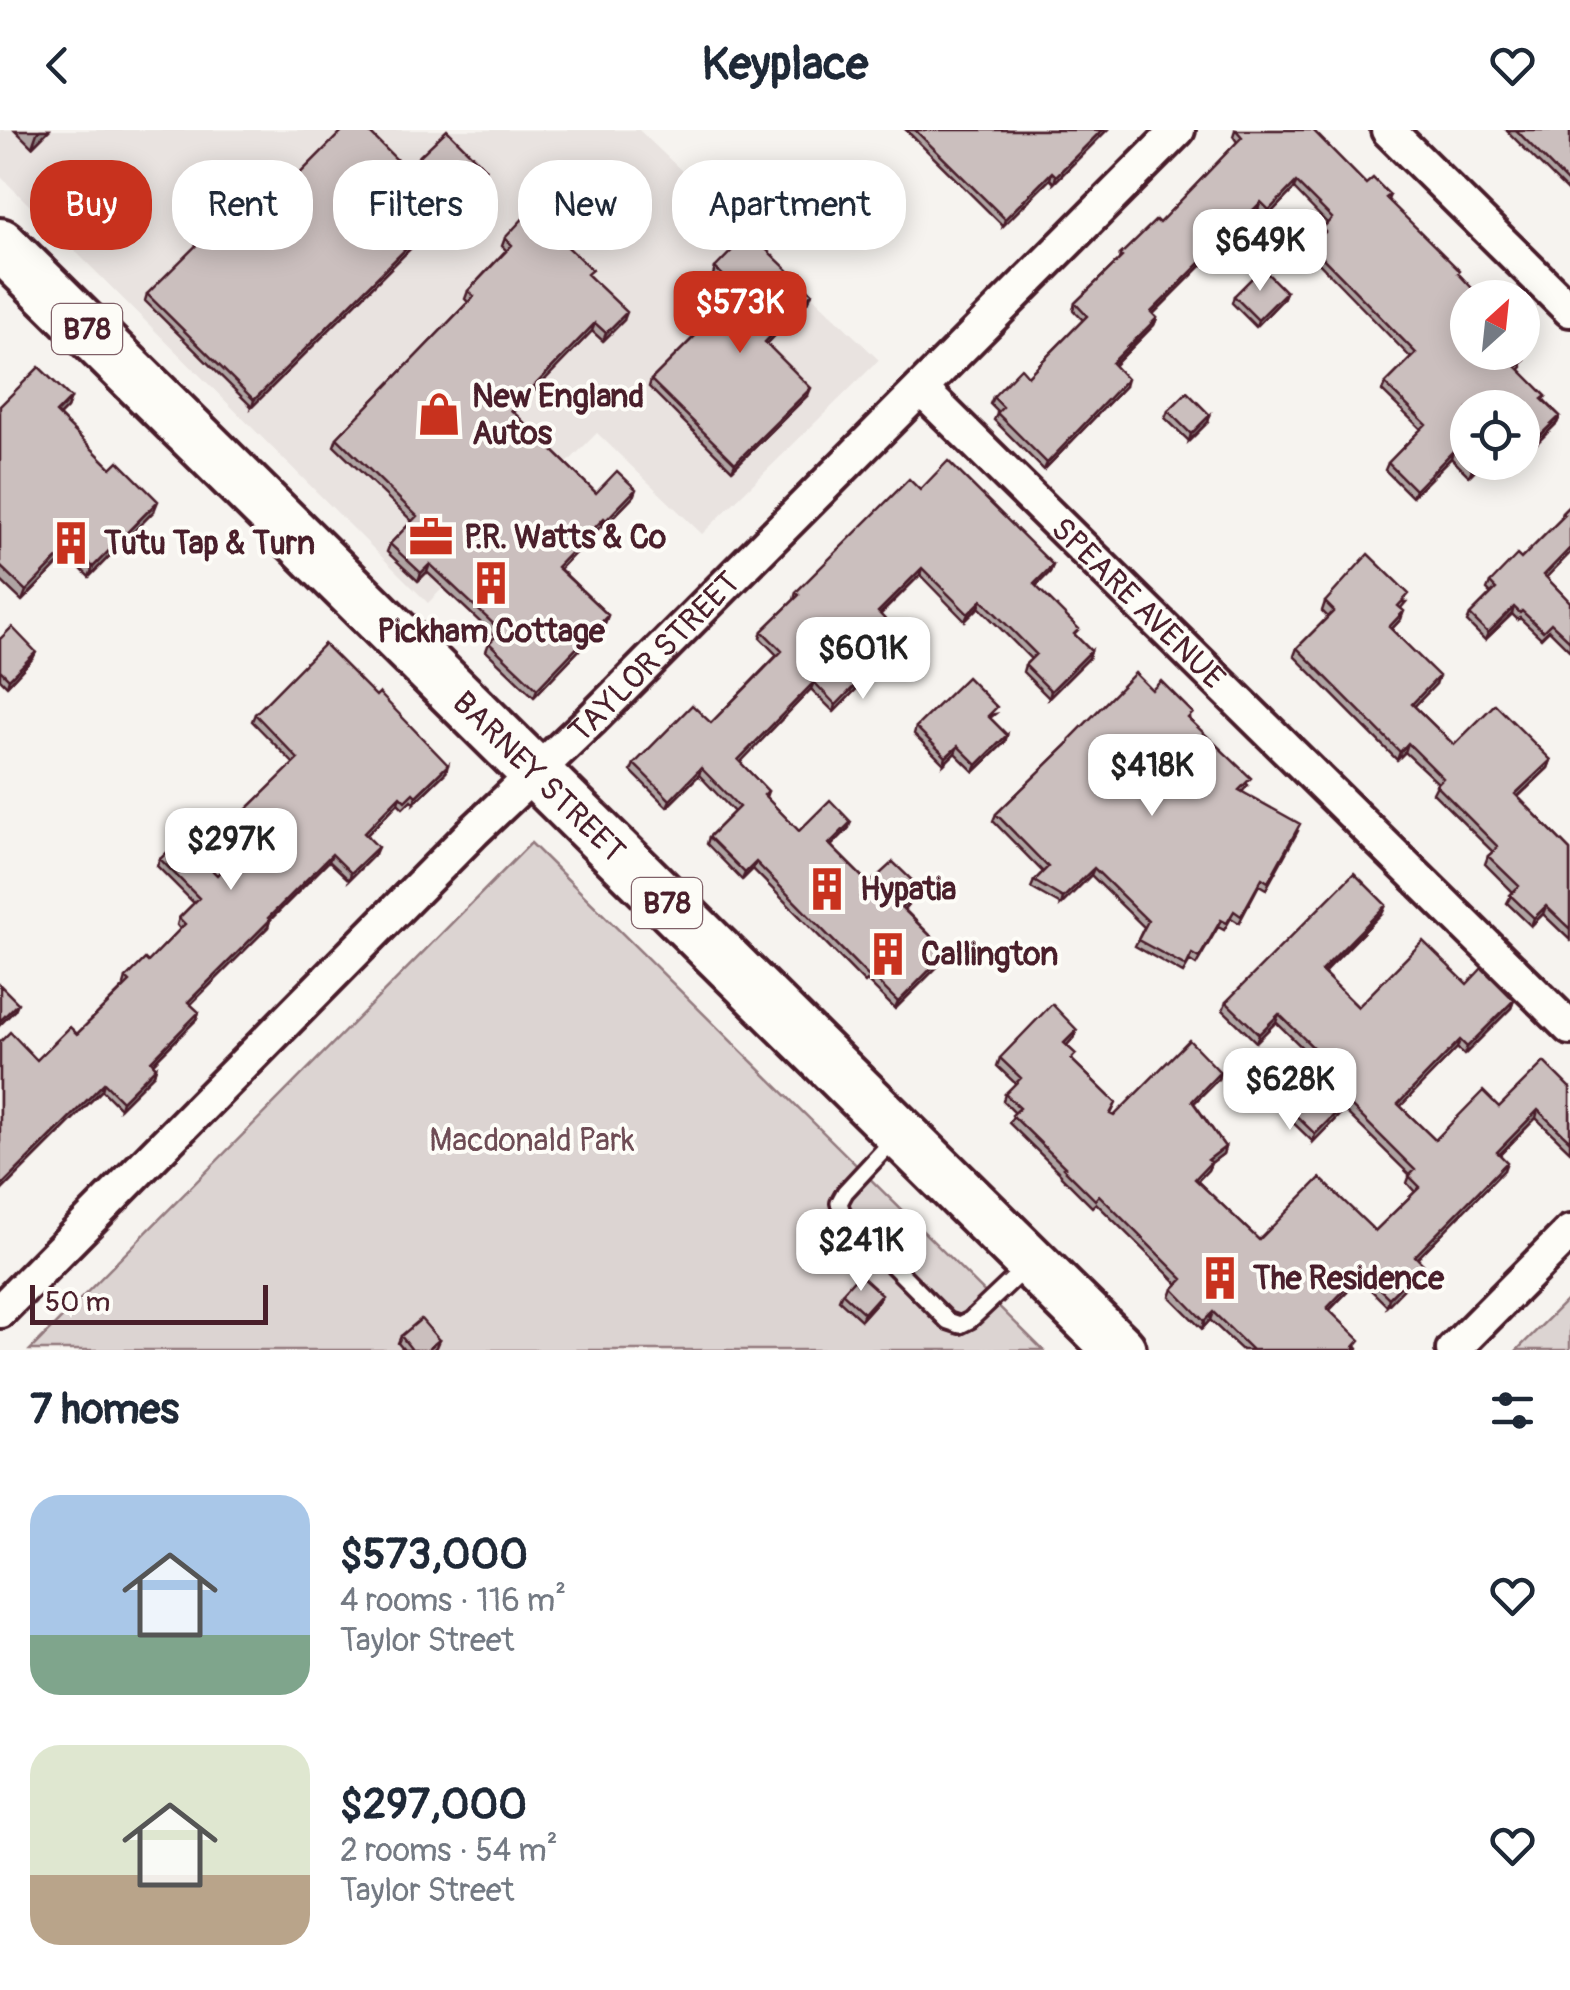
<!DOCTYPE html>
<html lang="en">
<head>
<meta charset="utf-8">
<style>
  body { margin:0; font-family:Pangolin,sans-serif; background:#f2f2f3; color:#1f2937; height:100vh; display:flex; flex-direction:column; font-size:38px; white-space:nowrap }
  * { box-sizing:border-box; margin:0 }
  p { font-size:32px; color:#747a83 }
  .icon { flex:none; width:55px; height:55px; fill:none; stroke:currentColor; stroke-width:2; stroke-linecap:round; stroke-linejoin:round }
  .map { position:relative; height:1220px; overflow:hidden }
  .side { display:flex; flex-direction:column; background:#fff; flex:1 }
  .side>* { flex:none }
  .guide { position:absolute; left:30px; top:30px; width:1000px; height:90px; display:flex; gap:20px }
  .needle { width:65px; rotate:27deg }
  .buttons { position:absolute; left:1450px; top:150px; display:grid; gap:20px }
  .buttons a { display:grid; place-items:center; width:90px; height:90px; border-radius:50%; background:#fff; box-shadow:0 5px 25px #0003; font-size:50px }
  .scale { position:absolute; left:30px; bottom:25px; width:238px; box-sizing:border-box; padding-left:10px; border:5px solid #4a1f2b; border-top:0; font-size:28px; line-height:35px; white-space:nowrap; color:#4a1f2b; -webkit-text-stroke:8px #fdfcf7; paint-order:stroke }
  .price { position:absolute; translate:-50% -85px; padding:0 22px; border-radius:20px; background:#fff; color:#222; font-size:32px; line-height:65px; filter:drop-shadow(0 2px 5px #0008) }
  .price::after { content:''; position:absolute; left:50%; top:60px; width:30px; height:22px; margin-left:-15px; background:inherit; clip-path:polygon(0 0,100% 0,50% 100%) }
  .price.selected { background:#c8321e; color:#fff }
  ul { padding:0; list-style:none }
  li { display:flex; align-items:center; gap:30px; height:250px; padding:0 30px }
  li span { display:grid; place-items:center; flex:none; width:280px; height:200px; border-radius:30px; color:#555 }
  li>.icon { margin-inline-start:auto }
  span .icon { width:120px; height:120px; fill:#fffc; stroke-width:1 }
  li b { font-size:42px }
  h2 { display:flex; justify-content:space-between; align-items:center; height:120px; padding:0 30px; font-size:42px }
  .tag { padding:0 35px; border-radius:40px; background:#fff; box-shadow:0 5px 25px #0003; font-size:35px; line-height:90px }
  .tag.selected { background:#c8321e; color:#fff }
  header { display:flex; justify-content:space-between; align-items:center; height:130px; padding:0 30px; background:#fff; font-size:45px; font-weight:700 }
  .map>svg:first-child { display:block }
  .built { fill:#e9e3e0 }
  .green { fill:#dcd4d2; stroke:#937a7e; stroke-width:2.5 }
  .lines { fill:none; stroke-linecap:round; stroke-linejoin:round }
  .lane-casing { stroke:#4a1f2b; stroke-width:22 }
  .street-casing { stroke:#4a1f2b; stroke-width:40 }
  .primary-casing { stroke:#4a1f2b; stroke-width:58 }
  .lane { stroke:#fdfcf7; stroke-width:15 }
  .street { stroke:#fdfcf7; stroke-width:32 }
  .primary { stroke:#fdfcf7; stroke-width:50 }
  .wall { fill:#afa4a3; stroke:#4a1f2b; stroke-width:2.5 }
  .shaded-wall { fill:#8e8685; stroke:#4a1f2b; stroke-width:2.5 }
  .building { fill:#cbbfbe; stroke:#4a1f2b; stroke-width:2.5 }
  .labels { text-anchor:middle; stroke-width:8; stroke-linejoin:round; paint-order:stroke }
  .shield { fill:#fdfcf7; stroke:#806168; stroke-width:2.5 }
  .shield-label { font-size:30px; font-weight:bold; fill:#4a1f2b }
  .poi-label { font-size:32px; font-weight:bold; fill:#4a1f2b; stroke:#fdfcf7; text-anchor:start }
  .street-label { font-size:32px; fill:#4a1f2b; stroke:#fdfcf7 }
  .park-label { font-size:32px; fill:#6e4c55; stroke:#fdfcf7 }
</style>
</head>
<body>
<header><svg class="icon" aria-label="back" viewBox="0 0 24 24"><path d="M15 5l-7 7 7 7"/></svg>Keyplace<svg class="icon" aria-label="heart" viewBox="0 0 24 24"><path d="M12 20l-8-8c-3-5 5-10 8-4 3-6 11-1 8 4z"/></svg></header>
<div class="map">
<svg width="1570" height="1220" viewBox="0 0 1570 1220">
  <rect width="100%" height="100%" fill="#f6f3ef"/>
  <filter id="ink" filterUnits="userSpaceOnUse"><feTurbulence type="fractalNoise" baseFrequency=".01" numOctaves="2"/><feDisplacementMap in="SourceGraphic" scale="20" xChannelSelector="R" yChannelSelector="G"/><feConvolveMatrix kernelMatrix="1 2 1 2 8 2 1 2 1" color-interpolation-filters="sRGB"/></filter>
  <g filter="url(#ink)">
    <!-- built -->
    <path class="built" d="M 0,0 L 639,0 L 879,230 L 702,404 L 597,303 L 428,473 L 0,46 Z"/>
    <!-- green -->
    <path class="green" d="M 531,713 L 1043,1220 L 30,1220 Z
      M 1570,1167 L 1570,1220 L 1517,1220 Z"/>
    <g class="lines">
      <!-- lane casing -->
      <g class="lane-casing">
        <path id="lane" d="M 896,1007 L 845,1062 L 839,1073 L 843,1085 L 948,1191 L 960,1195 L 970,1190 L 1028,1135"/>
      </g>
      <!-- street casing -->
      <g class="street-casing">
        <g id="street">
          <path d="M 1388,0 L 1570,180"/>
          <path id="s1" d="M 921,259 L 1570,898"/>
          <path id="s2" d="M 0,1181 L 474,701 L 593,588 L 1178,0"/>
          <path d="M 1453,1220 L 1570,1102"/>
        </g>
      </g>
      <!-- primary casing -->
      <g class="primary-casing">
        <g id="primary">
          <path id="s3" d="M 0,114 L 1120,1220"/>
        </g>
      </g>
      <!-- lane -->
      <use href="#lane" class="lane"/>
      <!-- street -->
      <use href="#street" class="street"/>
      <!-- primary -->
      <use href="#primary" class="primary"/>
    </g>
    <!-- wall -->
    <path class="wall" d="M 15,0 L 49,0 L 32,17 Z
      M 906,0 L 1107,0 L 1054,53 L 1050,49 L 1003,96 Z
      M 1235,0 L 1390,65 L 1388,70 L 1481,168 L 1528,214 L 1525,221 L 1521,225 L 1522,237 L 1519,240 L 1546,266 L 1544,270 L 1560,286 L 1557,293 L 1522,328 L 1522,278 L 1468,332 L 1483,332 L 1469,346 L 1451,328 L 1412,367 L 1385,340 L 1388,333 L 1421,299 L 1382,261 L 1385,254 L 1411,228 L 1309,123 L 1311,116 L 1320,107 L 1319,106 L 1322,99 L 1327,93 L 1294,59 L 1267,87 L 1258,79 L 1153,184 L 1157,188 L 1154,195 L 1114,236 L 1125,256 L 1044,340 L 994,290 L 998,282 L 990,274 L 993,267 L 1028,246 L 1083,190 L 1073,180 L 1075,173 L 1119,130 L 1120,125 L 1159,93 L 1237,12 L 1233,6 Z
      M 1506,0 L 1570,0 L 1570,64 Z
      M 406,39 L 483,46 L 252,277 L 145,171 L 147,164 L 262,82 Z
      M 505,108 L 589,146 L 624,190 L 603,211 L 592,201 L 513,282 L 596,363 L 633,367 L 603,398 L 601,396 L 560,439 L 608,485 L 605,493 L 534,567 L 486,521 L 489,513 L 496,507 L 427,442 L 418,451 L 387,422 L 390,414 L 412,391 L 334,316 L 337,308 L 468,172 L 465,169 L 468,161 L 506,120 L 502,116 Z
      M 715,138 L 809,170 L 767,214 L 808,265 L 732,340 L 649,257 L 651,250 L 735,166 L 713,145 Z
      M 1286,162 L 1283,169 L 1256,197 L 1232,173 L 1234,166 Z
      M 71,268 L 67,278 L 59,286 L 154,381 L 89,447 L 67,425 L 22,471 L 0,450 L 0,276 Z
      M 1168,281 L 1210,285 L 1208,292 L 1189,311 L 1165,288 Z
      M 920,360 L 1053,435 L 1050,442 L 1036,456 L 1076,506 L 1091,521 L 1089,528 L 1049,568 L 1023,542 L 1025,535 L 1031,529 L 979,477 L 965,491 L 920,445 L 880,485 L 900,514 L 834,582 L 811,559 L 740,632 L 768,661 L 766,667 L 799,701 L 848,699 L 831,716 L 869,754 L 920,758 L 917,765 L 904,779 L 947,822 L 945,829 L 895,879 L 867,851 L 865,853 L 753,739 L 742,750 L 707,714 L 709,707 L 734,682 L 699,645 L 667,677 L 631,641 L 634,634 L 711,593 L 777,525 L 760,508 L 762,501 L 794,470 L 796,462 Z
      M 1570,375 L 1570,423 L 1546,447 L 1570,472 L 1570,521 L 1549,500 L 1541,508 L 1520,488 L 1518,490 L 1512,484 L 1485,510 L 1467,492 L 1470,485 L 1491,464 L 1487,460 L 1490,453 L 1521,429 L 1560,390 L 1562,383 Z
      M 1325,472 L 1406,472 L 1401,478 L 1401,489 L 1392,499 L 1436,554 L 1414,576 L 1454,615 L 1551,630 L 1548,638 L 1518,667 L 1570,720 L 1570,810 L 1543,784 L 1531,796 L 1507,773 L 1513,762 L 1485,734 L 1488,726 L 1493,722 L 1433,663 L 1438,653 L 1405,622 L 1397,630 L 1294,526 L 1297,518 L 1328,487 L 1322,481 Z
      M 0,509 L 36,522 L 33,528 L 7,556 L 0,549 Z
      M 1152,560 L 1190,590 L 1248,655 L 1242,662 L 1298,701 L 1266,759 L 1259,755 L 1239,793 L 1231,788 L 1224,800 L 1218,797 L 1196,835 L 1190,831 L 1183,843 L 1135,816 L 1144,797 L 1091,745 L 1061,775 L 1031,758 L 1034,751 L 1043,742 L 993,691 L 996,684 L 1068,614 L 1070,609 Z
      M 255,584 L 446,642 L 414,673 L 411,670 L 403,678 L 398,673 L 367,705 L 375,724 L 349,750 L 329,731 L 270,790 L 268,797 L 191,874 L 197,889 L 153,933 L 156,937 L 154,944 L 120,978 L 102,960 L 0,1062 L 0,912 L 37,930 L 77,904 L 125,856 L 124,855 L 126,848 L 148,832 L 180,799 L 177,795 L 179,788 L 194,773 L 157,736 L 160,729 L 217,745 L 257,704 L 240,690 L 243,683 L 294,634 L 252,591 Z
      M 995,584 L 990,588 L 1007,605 L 1005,612 L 974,642 L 955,623 L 944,634 L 914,604 L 916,597 Z
      M 1383,782 L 1324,843 L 1358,877 L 1467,854 L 1514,870 L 1511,878 L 1464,925 L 1457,918 L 1400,976 L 1435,1010 L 1499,977 L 1570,958 L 1570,1021 L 1536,988 L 1500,1025 L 1504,1040 L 1417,1129 L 1420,1142 L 1387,1176 L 1360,1149 L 1330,1180 L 1358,1218 L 1356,1220 L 1242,1220 L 1210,1190 L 1202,1199 L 1170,1167 L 1173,1159 L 1178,1154 L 1096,1073 L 1092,1077 L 1061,1046 L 1061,1044 L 1009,993 L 1015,983 L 1003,971 L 1005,964 L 1016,954 L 997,936 L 1000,928 L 1074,907 L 1067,915 L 1073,931 L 1116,973 L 1111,984 L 1114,986 L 1220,942 L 1218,949 L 1194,973 L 1225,1017 L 1223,1024 L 1211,1033 L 1208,1040 L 1197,1051 L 1259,1110 L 1375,1101 L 1415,1062 L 1407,1053 L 1410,1045 L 1344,980 L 1313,1012 L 1280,980 L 1283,973 L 1320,935 L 1276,892 L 1256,912 L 1223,880 L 1226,872 Z
      M 842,1163 L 878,1171 L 861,1190 L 839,1170 Z
      M 401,1206 L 439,1210 L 436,1217 L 433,1220 L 404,1220 L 398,1213 Z"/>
    <!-- shaded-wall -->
    <path class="shaded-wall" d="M 40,0 L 49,0 L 32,17 L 37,3 Z
      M 1102,0 L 1107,0 L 1054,53 L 1056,46 Z
      M 486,39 L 483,46 L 252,277 L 254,270 Z
      M 1052,42 L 1050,49 L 1003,96 L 1005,89 Z
      M 1296,52 L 1294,59 L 1267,87 L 1269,80 Z
      M 1261,72 L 1258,79 L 1148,189 L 1151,182 Z
      M 1286,162 L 1283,169 L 1256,197 L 1258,190 Z
      M 812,163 L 809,170 L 762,219 L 765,212 Z
      M 627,182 L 624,190 L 603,211 L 606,203 Z
      M 1157,188 L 1154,195 L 1109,240 L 1112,233 Z
      M 595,193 L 592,201 L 508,288 L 511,280 Z
      M 1127,249 L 1125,256 L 1044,340 L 1047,333 Z
      M 811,258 L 808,265 L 732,340 L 735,333 Z
      M 71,268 L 67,278 L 52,293 L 56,283 Z
      M 1210,285 L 1208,292 L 1189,311 L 1191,304 Z
      M 1560,286 L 1557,293 L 1522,328 L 1522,323 Z
      M 1453,321 L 1451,328 L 1412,367 L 1415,360 Z
      M 1478,332 L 1483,332 L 1469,346 L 1472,339 Z
      M 636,359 L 633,367 L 603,398 L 606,390 Z
      M 158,371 L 154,381 L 89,447 L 93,437 Z
      M 604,388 L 601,396 L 554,445 L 557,437 Z
      M 71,415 L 67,425 L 22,471 L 26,461 Z
      M 1570,418 L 1570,423 L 1542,452 L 1544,445 Z
      M 430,434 L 427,442 L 418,451 L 421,443 Z
      M 1053,435 L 1050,442 L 1031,461 L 1034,454 Z
      M 922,438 L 920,445 L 875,489 L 878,482 Z
      M 982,470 L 979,477 L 965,491 L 968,484 Z
      M 1514,477 L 1512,484 L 1485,510 L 1488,503 Z
      M 1404,481 L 1401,489 L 1386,505 L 1389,497 Z
      M 608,485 L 605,493 L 534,567 L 537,559 Z
      M 902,507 L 900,514 L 834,582 L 836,575 Z
      M 1091,521 L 1089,528 L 1049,568 L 1051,561 Z
      M 36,522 L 33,528 L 7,556 L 9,549 Z
      M 1439,546 L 1436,554 L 1409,582 L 1412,574 Z
      M 814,552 L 811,559 L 736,637 L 738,630 Z
      M 1007,605 L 1005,612 L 974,642 L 977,635 Z
      M 1408,613 L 1405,622 L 1397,630 L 1400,622 Z
      M 958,616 L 955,623 L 944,634 L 946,627 Z
      M 1551,630 L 1548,638 L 1512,672 L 1515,664 Z
      M 448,635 L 446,642 L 414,673 L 416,666 Z
      M 701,638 L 699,645 L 667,677 L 670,670 Z
      M 400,666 L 398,673 L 362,710 L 364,703 Z
      M 851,692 L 848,699 L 826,721 L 829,714 Z
      M 378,717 L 375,724 L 349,750 L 351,743 Z
      M 332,724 L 329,731 L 265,795 L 268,788 Z
      M 756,732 L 753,739 L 742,750 L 745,743 Z
      M 1094,738 L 1091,745 L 1061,775 L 1063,768 Z
      M 920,758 L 917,765 L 899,784 L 901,777 Z
      M 1386,775 L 1383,782 L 1318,848 L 1321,841 Z
      M 1546,776 L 1543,784 L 1531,796 L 1534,788 Z
      M 270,790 L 268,797 L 186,879 L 188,872 Z
      M 947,822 L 945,829 L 895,879 L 898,872 Z
      M 1514,870 L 1511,878 L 1464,925 L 1467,917 Z
      M 18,873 L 15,880 L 0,895 L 0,891 Z
      M 199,882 L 197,889 L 148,938 L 151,931 Z
      M 1279,884 L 1276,892 L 1256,912 L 1259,904 Z
      M 1077,900 L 1074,907 L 1062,921 L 1064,913 Z
      M 1460,910 L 1457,918 L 1395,982 L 1398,974 Z
      M 156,937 L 154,944 L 120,978 L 122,971 Z
      M 1220,942 L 1218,949 L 1189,978 L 1192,971 Z
      M 104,953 L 102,960 L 0,1062 L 0,1057 Z
      M 1347,972 L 1344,980 L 1313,1012 L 1315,1004 Z
      M 1538,980 L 1536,988 L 1494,1030 L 1497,1022 Z
      M 1225,1017 L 1223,1024 L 1211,1033 L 1208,1040 L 1192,1057 L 1195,1049 L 1208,1030 Z
      M 1507,1032 L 1504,1040 L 1412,1134 L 1415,1126 Z
      M 1423,1134 L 1420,1142 L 1387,1176 L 1389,1168 Z
      M 1362,1142 L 1360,1149 L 1324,1185 L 1327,1178 Z
      M 881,1164 L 878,1171 L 861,1190 L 864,1183 Z
      M 1213,1182 L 1210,1190 L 1202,1199 L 1204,1191 Z"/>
    <!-- building -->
    <path class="building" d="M 343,0 L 367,0 L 406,39 L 447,0 L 486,39 L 254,270 L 147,164 L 246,66 L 262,82 Z
      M 915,0 L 1102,0 L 1056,46 L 1052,42 L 1005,89 Z
      M 1236,0 L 1313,0 L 1366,54 L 1373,48 L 1390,65 L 1386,68 L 1460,141 L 1458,143 L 1481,168 L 1468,168 L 1468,222 L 1519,222 L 1525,230 L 1517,237 L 1546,266 L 1542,269 L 1560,286 L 1522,323 L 1522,278 L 1468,278 L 1468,332 L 1478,332 L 1472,339 L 1453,321 L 1415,360 L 1388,333 L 1426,294 L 1385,254 L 1416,223 L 1311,116 L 1325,102 L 1322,99 L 1332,88 L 1296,52 L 1269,80 L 1261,72 L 1151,182 L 1157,188 L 1112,233 L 1127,249 L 1047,333 L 997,283 L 1003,277 L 993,267 L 1021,238 L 1028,246 L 1087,186 L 1075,173 L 1122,127 L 1120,125 L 1156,90 L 1159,93 L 1242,7 Z
      M 1516,0 L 1570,0 L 1570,55 Z
      M 530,81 L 592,140 L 587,144 L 627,182 L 606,203 L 595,193 L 511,280 L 596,363 L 617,341 L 636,359 L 606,390 L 604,388 L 557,437 L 608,485 L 537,559 L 489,513 L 501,501 L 430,434 L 421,443 L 390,414 L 417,386 L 337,308 L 474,166 L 468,161 L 512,115 L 505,108 Z
      M 749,103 L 812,163 L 765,212 L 811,258 L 735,333 L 651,250 L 740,161 L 715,138 Z
      M 1262,138 L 1286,162 L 1258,190 L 1234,166 Z
      M 39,237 L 71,268 L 56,283 L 111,338 L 118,331 L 158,371 L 93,437 L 71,415 L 26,461 L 0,436 L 0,276 Z
      M 1187,262 L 1210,285 L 1191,304 L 1168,281 Z
      M 948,331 L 1053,435 L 1034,454 L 1079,499 L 1074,504 L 1091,521 L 1051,561 L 1025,535 L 1036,524 L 982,470 L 968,484 L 922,438 L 878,482 L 902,507 L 836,575 L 814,552 L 738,630 L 768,661 L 764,665 L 799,701 L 830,670 L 851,692 L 829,714 L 869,754 L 893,732 L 920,758 L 901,777 L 947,822 L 898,872 L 870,844 L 868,846 L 756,732 L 745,743 L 709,707 L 739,677 L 701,638 L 670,670 L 634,634 L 692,575 L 711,593 L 782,521 L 762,501 L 799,465 L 796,462 L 909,349 L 920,360 Z
      M 1570,375 L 1570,418 L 1544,445 L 1570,472 L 1570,511 L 1551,493 L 1543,501 L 1522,481 L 1520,483 L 1514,477 L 1488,503 L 1470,485 L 1496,459 L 1490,453 L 1517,425 L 1521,429 L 1565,385 L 1562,383 Z
      M 1368,424 L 1409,464 L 1398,476 L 1404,481 L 1389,497 L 1439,546 L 1412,574 L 1454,615 L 1495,574 L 1551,630 L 1515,664 L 1570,720 L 1570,799 L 1546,776 L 1534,788 L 1510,765 L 1519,756 L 1488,726 L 1498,717 L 1436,655 L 1443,648 L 1408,613 L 1400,622 L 1297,518 L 1334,481 L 1325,472 Z
      M 12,497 L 36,522 L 9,549 L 0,540 L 0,509 Z
      M 324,514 L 376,566 L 379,563 L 448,635 L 416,666 L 413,663 L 405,671 L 400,666 L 364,703 L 378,717 L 351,743 L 332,724 L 268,788 L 270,790 L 188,872 L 199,882 L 151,931 L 156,937 L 122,971 L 104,953 L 0,1057 L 0,912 L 10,902 L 37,930 L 70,897 L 77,904 L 130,852 L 126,848 L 145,829 L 148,832 L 185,794 L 179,788 L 199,768 L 160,729 L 181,709 L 217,745 L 262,699 L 243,683 L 298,629 L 255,584 Z
      M 1135,543 L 1152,560 L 1161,551 L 1193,583 L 1188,588 L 1251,648 L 1239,660 L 1300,694 L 1268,752 L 1262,748 L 1241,786 L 1234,781 L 1227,793 L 1221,790 L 1199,828 L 1192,824 L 1186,836 L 1138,810 L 1148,791 L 1094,738 L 1063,768 L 1034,751 L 1048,737 L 996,684 L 1070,612 L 1070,609 Z
      M 967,547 L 997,577 L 988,586 L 1007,605 L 977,635 L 958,616 L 946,627 L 916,597 Z
      M 1354,743 L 1386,775 L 1321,841 L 1358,877 L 1423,811 L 1467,854 L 1482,838 L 1514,870 L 1467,917 L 1460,910 L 1398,974 L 1435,1010 L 1483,961 L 1499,977 L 1544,932 L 1570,958 L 1570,1011 L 1538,980 L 1497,1022 L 1507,1032 L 1415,1126 L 1423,1134 L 1389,1168 L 1362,1142 L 1327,1178 L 1360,1210 L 1354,1217 L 1357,1220 L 1252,1220 L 1213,1182 L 1204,1191 L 1173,1159 L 1183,1149 L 1099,1065 L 1095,1070 L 1063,1038 L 1065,1037 L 1012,985 L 1020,978 L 1005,964 L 1021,948 L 1000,928 L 1052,874 L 1077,900 L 1064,913 L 1076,924 L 1071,929 L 1116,973 L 1110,984 L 1114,986 L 1189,910 L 1220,942 L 1192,971 L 1225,1017 L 1208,1030 L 1211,1032 L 1195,1049 L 1259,1110 L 1320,1048 L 1375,1101 L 1420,1057 L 1409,1046 L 1415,1040 L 1347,972 L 1315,1004 L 1283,973 L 1326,930 L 1279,884 L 1259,904 L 1226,872 Z
      M 0,855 L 18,873 L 0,891 Z
      M 859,1144 L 881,1164 L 864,1183 L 842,1163 Z
      M 421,1189 L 439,1210 L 427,1220 L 412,1220 L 401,1206 Z"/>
  </g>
  <!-- icons -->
  <defs>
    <g id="shop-bare" transform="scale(3.45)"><path d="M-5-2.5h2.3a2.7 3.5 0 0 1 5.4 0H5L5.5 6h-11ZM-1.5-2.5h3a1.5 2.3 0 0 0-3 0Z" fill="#c8321e" stroke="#fdfcf7" stroke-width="2.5" paint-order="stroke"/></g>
    <g id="office-bare" transform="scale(3.45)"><path d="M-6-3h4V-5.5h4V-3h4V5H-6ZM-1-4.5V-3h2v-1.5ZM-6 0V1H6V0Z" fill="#c8321e" stroke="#fdfcf7" stroke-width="2.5" paint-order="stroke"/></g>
    <g id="building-bare" transform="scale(3.45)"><path d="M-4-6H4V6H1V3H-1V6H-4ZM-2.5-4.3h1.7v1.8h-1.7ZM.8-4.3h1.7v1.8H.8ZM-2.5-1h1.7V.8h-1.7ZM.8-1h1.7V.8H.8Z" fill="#c8321e" stroke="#fdfcf7" stroke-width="2.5" paint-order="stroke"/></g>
  </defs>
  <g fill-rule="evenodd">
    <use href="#shop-bare" x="439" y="284"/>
    <use href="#office-bare" x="431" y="407"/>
    <use href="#building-bare" x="71" y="413"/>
    <use href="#building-bare" x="491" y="453"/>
    <use href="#building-bare" x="827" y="759"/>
    <use href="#building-bare" x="888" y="824"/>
    <use href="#building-bare" x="1220" y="1148"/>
  </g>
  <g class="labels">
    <!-- shield labels -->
    <g class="shield">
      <rect x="52" y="174" width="70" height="50" rx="8"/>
      <rect x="632" y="748" width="70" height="50" rx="8"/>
    </g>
    <g class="shield-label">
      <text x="87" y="209">B78</text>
      <text x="667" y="783">B78</text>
    </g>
    <!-- poi labels -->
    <g class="poi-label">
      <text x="472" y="277">New England<tspan x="472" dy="37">Autos</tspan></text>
      <text x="464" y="418">P.R. Watts &amp; Co</text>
      <text x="104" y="424">Tutu Tap &amp; Turn</text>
      <text x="491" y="512" text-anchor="middle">Pickham Cottage</text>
      <text x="860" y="770">Hypatia</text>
      <text x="921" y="835">Callington</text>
      <text x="1253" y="1159">The Residence</text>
    </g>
    <!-- street labels -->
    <g class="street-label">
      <text dy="11" stroke="none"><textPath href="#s1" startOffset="305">SPEARE AVENUE</textPath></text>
      <text dy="11" stroke="none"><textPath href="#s2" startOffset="925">TAYLOR STREET</textPath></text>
      <text dy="11" stroke="none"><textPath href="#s3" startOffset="758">BARNEY STREET</textPath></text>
    </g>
    <!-- park labels -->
    <g class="park-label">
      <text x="532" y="1021">Macdonald Park</text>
    </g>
  </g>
</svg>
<div class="buttons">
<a><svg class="needle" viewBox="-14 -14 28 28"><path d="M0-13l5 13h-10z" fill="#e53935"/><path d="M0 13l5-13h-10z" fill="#747a83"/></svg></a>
<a><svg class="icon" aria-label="locate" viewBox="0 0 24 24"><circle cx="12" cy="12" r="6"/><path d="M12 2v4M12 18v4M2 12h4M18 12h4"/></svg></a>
</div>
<div class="scale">50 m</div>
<b class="price" style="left:1260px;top:164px">$649K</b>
<b class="price selected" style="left:740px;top:226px">$573K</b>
<b class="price" style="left:863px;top:572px">$601K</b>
<b class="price" style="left:1152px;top:689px">$418K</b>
<b class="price" style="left:231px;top:763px">$297K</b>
<b class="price" style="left:1290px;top:1003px">$628K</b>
<b class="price" style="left:861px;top:1164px">$241K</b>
<div class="guide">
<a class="tag selected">Buy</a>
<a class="tag">Rent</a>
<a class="tag">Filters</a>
<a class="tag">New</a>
<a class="tag">Apartment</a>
</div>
</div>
<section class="side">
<h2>7 homes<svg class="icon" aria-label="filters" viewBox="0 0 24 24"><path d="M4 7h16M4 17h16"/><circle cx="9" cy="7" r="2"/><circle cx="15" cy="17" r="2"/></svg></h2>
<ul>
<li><span style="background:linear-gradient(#a9c7e8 70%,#7fa58c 0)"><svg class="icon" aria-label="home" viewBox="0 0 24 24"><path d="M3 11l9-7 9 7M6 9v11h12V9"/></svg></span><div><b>$573,000</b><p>4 rooms · 116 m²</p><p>Taylor Street</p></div><svg class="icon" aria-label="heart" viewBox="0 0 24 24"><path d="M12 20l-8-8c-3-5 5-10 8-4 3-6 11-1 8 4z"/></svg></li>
<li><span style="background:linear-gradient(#dfe7d0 65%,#b9a48a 0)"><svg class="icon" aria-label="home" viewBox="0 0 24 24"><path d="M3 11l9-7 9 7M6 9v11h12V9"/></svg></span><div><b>$297,000</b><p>2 rooms · 54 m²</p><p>Taylor Street</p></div><svg class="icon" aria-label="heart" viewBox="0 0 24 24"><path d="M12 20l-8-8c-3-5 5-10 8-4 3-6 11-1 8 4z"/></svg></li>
</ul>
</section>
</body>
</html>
